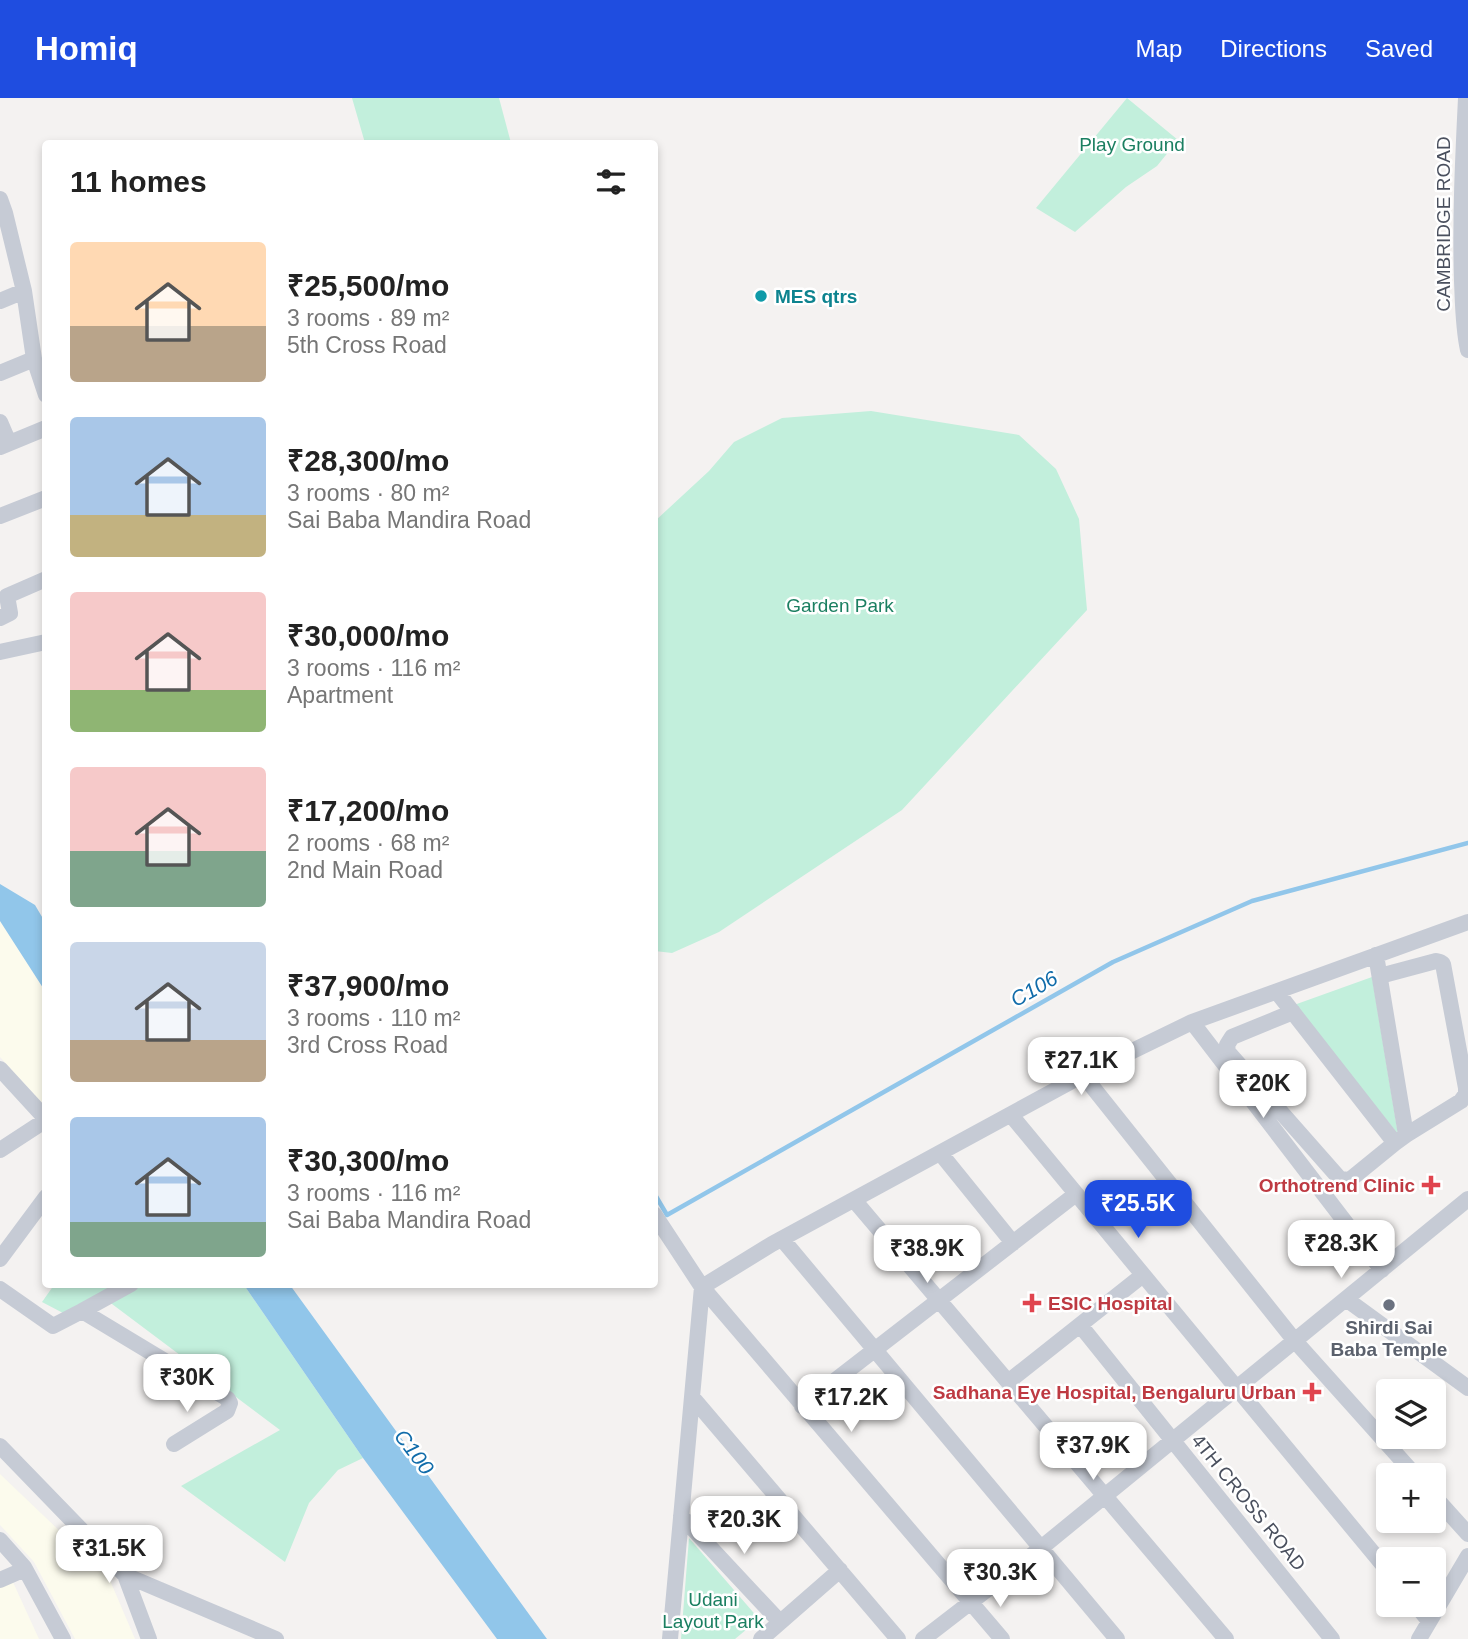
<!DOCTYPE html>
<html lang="en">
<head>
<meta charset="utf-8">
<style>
  body { margin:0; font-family:Helvetica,sans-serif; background:#f2f2f2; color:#222; height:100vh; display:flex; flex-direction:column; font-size:26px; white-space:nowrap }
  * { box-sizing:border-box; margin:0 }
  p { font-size:23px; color:#767676 }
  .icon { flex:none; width:38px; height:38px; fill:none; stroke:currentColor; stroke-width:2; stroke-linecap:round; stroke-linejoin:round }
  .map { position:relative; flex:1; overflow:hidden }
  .side { position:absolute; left:42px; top:42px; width:616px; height:1148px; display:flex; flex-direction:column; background:#fff; border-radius:7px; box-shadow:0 4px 10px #0003 }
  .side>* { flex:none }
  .tools { position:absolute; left:1376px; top:1281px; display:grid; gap:14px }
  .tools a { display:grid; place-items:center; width:70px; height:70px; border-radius:7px; background:#fff; box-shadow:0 4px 10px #0003; font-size:35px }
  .price { position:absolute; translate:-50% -60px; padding:0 16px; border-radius:14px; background:#fff; color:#222; font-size:23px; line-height:46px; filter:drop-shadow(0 2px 4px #0008) }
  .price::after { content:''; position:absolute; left:50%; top:42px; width:21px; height:16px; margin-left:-10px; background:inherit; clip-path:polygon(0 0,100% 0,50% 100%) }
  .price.current { background:#1f4de0; color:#fff }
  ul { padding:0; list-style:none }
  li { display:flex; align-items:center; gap:21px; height:175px; padding:0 28px }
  li span { display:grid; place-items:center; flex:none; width:196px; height:140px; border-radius:7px; color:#555 }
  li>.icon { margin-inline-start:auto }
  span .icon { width:84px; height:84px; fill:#fffc; stroke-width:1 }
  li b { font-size:30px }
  h2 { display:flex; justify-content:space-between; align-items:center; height:84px; padding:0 28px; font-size:30px }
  header { display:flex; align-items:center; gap:42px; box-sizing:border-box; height:98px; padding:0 35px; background:#1f4de0; color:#fff }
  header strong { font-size:33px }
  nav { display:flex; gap:38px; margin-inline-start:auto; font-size:24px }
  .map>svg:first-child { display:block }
  .commercial { fill:#fcfbed }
  .green { fill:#c2efdc }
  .water { fill:#91c6ea }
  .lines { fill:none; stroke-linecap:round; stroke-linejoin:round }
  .stream { stroke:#91c6ea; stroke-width:4.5 }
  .minor { stroke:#c6cbd5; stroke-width:16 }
  .culture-dot { fill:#0f9aa8; stroke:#fff; stroke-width:2.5 }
  .health-dot { fill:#e0444e; stroke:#fff; stroke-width:2.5 }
  .worship-dot { fill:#6b7280; stroke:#fff; stroke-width:2.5 }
  .labels { text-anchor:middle; stroke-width:5; stroke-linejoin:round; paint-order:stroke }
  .park-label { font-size:19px; fill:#1b7f61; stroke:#fff }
  .street-label { font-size:19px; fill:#4a505e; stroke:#fff }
  .culture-label { font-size:19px; font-weight:bold; fill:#0d838f; stroke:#fff; text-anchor:start }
  .health-label { font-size:19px; font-weight:bold; fill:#be3a42; stroke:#fff; text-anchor:end }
  .worship-label { font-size:19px; font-weight:bold; fill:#5b616d; stroke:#fff }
  .water-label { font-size:21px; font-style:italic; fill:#116caa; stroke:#fff }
</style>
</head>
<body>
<header>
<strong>Homiq</strong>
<nav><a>Map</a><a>Directions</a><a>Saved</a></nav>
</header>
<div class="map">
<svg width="1468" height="1541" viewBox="0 0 1468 1541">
  <rect width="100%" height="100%" fill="#f4f2f1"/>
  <!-- commercial -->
  <path class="commercial" d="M 0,823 L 45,893 L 45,1008 L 0,959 Z
    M 0,1376 L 109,1480 L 135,1541 L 75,1541 L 34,1464 L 0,1427 Z
    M 12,1482 L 39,1541 L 0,1541 L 0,1487 Z"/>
  <!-- green -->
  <path class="green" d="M 352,0 L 499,0 L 511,45 L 365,45 Z
    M 1127,0 L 1178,42 L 1157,68 L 1126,89 L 1075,134 L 1036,110 Z
    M 871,313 L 1019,337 L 1056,371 L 1079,421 L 1087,512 L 902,712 L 719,834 L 672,855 L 655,853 L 655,423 L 709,373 L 734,344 L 782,320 Z
    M 1372,879 L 1398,1036 L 1294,907 Z
    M 54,1187 L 244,1187 L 363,1360 L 338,1372 L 309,1405 L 285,1464 L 181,1388 L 280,1332 L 100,1197 L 63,1215 L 42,1204 Z
    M 689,1440 L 759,1521 L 735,1541 L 681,1541 Z"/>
  <!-- water -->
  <path class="water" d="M 0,786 L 35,807 L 45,824 L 45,893 L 0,823 Z
    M 244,1187 L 290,1187 L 547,1541 L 497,1541 L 363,1360 Z"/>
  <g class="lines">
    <!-- stream -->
    <path class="stream" d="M 654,1095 L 667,1117 L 1113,864 L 1252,803 L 1468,745"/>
    <!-- minor -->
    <path class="minor" d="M 1466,0 C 1463,61 1460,122 1462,183 C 1463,206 1463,229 1468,252
      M 0,101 L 5,115 L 24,193 L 34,261 L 46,297
      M 0,203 L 24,193
      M 0,275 L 34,261
      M 0,324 L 9,345
      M 0,349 L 46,330
      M 0,418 L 46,400
      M 0,520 L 10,515 L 7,498 L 46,481
      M 0,554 L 46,544
      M 1380,878 L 1436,863 L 1440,864 L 1443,866 L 1466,990 L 1466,996 L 1461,1003 L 1406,1037
      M 1277,894 L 1395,1045 L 1406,1037 L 1376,857
      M 1293,914 L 1232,939 L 1227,947 L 1228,954 L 1340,1081 L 1349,1082 L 1352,1080 L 1395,1045
      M 1192,924 L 1382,1172
      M 0,971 L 46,1021
      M 1083,977 L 1295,1243 L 1415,1377
      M 1011,1017 L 1388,1473
      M 0,1052 L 46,1022
      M 941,1056 L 1013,1145
      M 854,1102 L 1226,1541
      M 654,1116 L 702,1189 L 1002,1541
      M 782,1141 L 1117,1541
      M 0,1161 L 46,1099
      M 702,1189 L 772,1146 L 1083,977 L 1192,924 L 1468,824
      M 0,1191 L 53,1228 L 82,1213 L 228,1301 L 230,1305 L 227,1313 L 174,1346
      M 1346,1201 L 1468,1290
      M 82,1213 L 131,1186
      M 1080,1227 L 1332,1541
      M 1008,1284 L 1143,1177
      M 692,1299 L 898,1541
      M 802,1308 L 1076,1096
      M 0,1348 L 125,1477 L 276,1541
      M 1433,1397 L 1468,1436
      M 681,1418 L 780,1524
      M 0,1442 L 24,1469 L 63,1541
      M 125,1477 L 149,1541
      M 0,1482 L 16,1475
      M 1416,1507 L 1429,1523
      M 670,1541 L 702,1189
      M 761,1541 L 840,1472
      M 923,1541 L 1041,1450 L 1468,1101
      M 1419,1541 L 1468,1458"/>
  </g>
  <!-- markers -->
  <circle class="culture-dot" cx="761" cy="198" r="7"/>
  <g class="health-dot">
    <path d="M1427.5 1076.5h7v7h7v7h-7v7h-7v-7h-7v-7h7z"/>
    <path d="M1028.5 1194.5h7v7h7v7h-7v7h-7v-7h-7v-7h7z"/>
    <path d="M1308.5 1283.5h7v7h7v7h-7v7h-7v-7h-7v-7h7z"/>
  </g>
  <circle class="worship-dot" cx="1389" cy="1207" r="7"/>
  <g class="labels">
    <!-- park labels -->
    <g class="park-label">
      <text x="1132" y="53">Play Ground</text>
      <text x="840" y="514">Garden Park</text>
      <text x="713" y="1508">Udani<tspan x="713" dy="22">Layout Park</tspan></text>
    </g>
    <!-- street labels -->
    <g class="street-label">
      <text transform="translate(1443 126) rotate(-90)" y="7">CAMBRIDGE ROAD</text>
      <text transform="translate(1249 1404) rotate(51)" y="7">4TH CROSS ROAD</text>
    </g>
    <!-- culture labels -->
    <g class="culture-label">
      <text x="775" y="205">MES qtrs</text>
    </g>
    <!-- health labels -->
    <g class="health-label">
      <text x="1415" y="1094">Orthotrend Clinic</text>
      <text x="1048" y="1212" text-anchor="start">ESIC Hospital</text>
      <text x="1296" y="1301">Sadhana Eye Hospital, Bengaluru Urban</text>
    </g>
    <!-- worship labels -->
    <g class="worship-label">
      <text x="1389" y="1236">Shirdi Sai<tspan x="1389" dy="22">Baba Temple</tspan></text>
    </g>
    <!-- water labels -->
    <g class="water-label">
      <text transform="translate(1034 891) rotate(-30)" y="7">C106</text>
      <text transform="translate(414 1354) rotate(53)" y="7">C100</text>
    </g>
  </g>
</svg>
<div class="tools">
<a><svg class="icon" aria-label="layers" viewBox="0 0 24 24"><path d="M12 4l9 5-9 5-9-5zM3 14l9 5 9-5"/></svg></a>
<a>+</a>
<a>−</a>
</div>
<b class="price" style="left:1081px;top:999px">₹27.1K</b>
<b class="price" style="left:1263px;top:1022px">₹20K</b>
<b class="price current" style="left:1138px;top:1142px">₹25.5K</b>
<b class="price" style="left:1341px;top:1182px">₹28.3K</b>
<b class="price" style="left:927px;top:1187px">₹38.9K</b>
<b class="price" style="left:187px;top:1316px">₹30K</b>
<b class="price" style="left:851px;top:1336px">₹17.2K</b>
<b class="price" style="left:1093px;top:1384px">₹37.9K</b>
<b class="price" style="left:744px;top:1458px">₹20.3K</b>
<b class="price" style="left:109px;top:1487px">₹31.5K</b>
<b class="price" style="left:1000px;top:1511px">₹30.3K</b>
<section class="side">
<h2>11 homes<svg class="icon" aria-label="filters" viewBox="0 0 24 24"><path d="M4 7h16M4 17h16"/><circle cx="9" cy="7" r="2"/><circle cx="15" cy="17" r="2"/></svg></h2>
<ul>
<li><span style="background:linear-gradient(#ffd9b3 60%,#b9a48a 0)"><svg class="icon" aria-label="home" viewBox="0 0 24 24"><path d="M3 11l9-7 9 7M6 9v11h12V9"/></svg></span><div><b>₹25,500/mo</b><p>3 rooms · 89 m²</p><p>5th Cross Road</p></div></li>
<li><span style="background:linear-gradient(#a9c7e8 70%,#c2b280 0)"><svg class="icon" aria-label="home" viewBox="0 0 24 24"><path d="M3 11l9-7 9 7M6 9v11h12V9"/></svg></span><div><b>₹28,300/mo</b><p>3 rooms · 80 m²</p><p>Sai Baba Mandira Road</p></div></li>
<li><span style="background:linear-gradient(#f6c9c9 70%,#8fb573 0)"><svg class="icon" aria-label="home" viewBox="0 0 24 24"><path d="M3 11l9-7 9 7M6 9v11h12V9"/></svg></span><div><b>₹30,000/mo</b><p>3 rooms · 116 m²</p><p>Apartment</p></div></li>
<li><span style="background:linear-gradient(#f6c9c9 60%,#7fa58c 0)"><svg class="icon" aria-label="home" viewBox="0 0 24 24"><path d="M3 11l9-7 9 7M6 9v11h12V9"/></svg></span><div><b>₹17,200/mo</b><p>2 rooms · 68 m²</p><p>2nd Main Road</p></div></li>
<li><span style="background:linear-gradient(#c9d6e8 70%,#b9a48a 0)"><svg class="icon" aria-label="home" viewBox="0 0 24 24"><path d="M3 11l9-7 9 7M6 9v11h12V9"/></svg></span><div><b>₹37,900/mo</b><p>3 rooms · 110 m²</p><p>3rd Cross Road</p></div></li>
<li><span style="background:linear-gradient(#a9c7e8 75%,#7fa58c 0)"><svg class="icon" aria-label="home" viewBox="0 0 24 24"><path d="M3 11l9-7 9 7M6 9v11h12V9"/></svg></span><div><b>₹30,300/mo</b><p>3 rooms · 116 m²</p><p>Sai Baba Mandira Road</p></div></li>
</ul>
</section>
</div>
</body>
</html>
